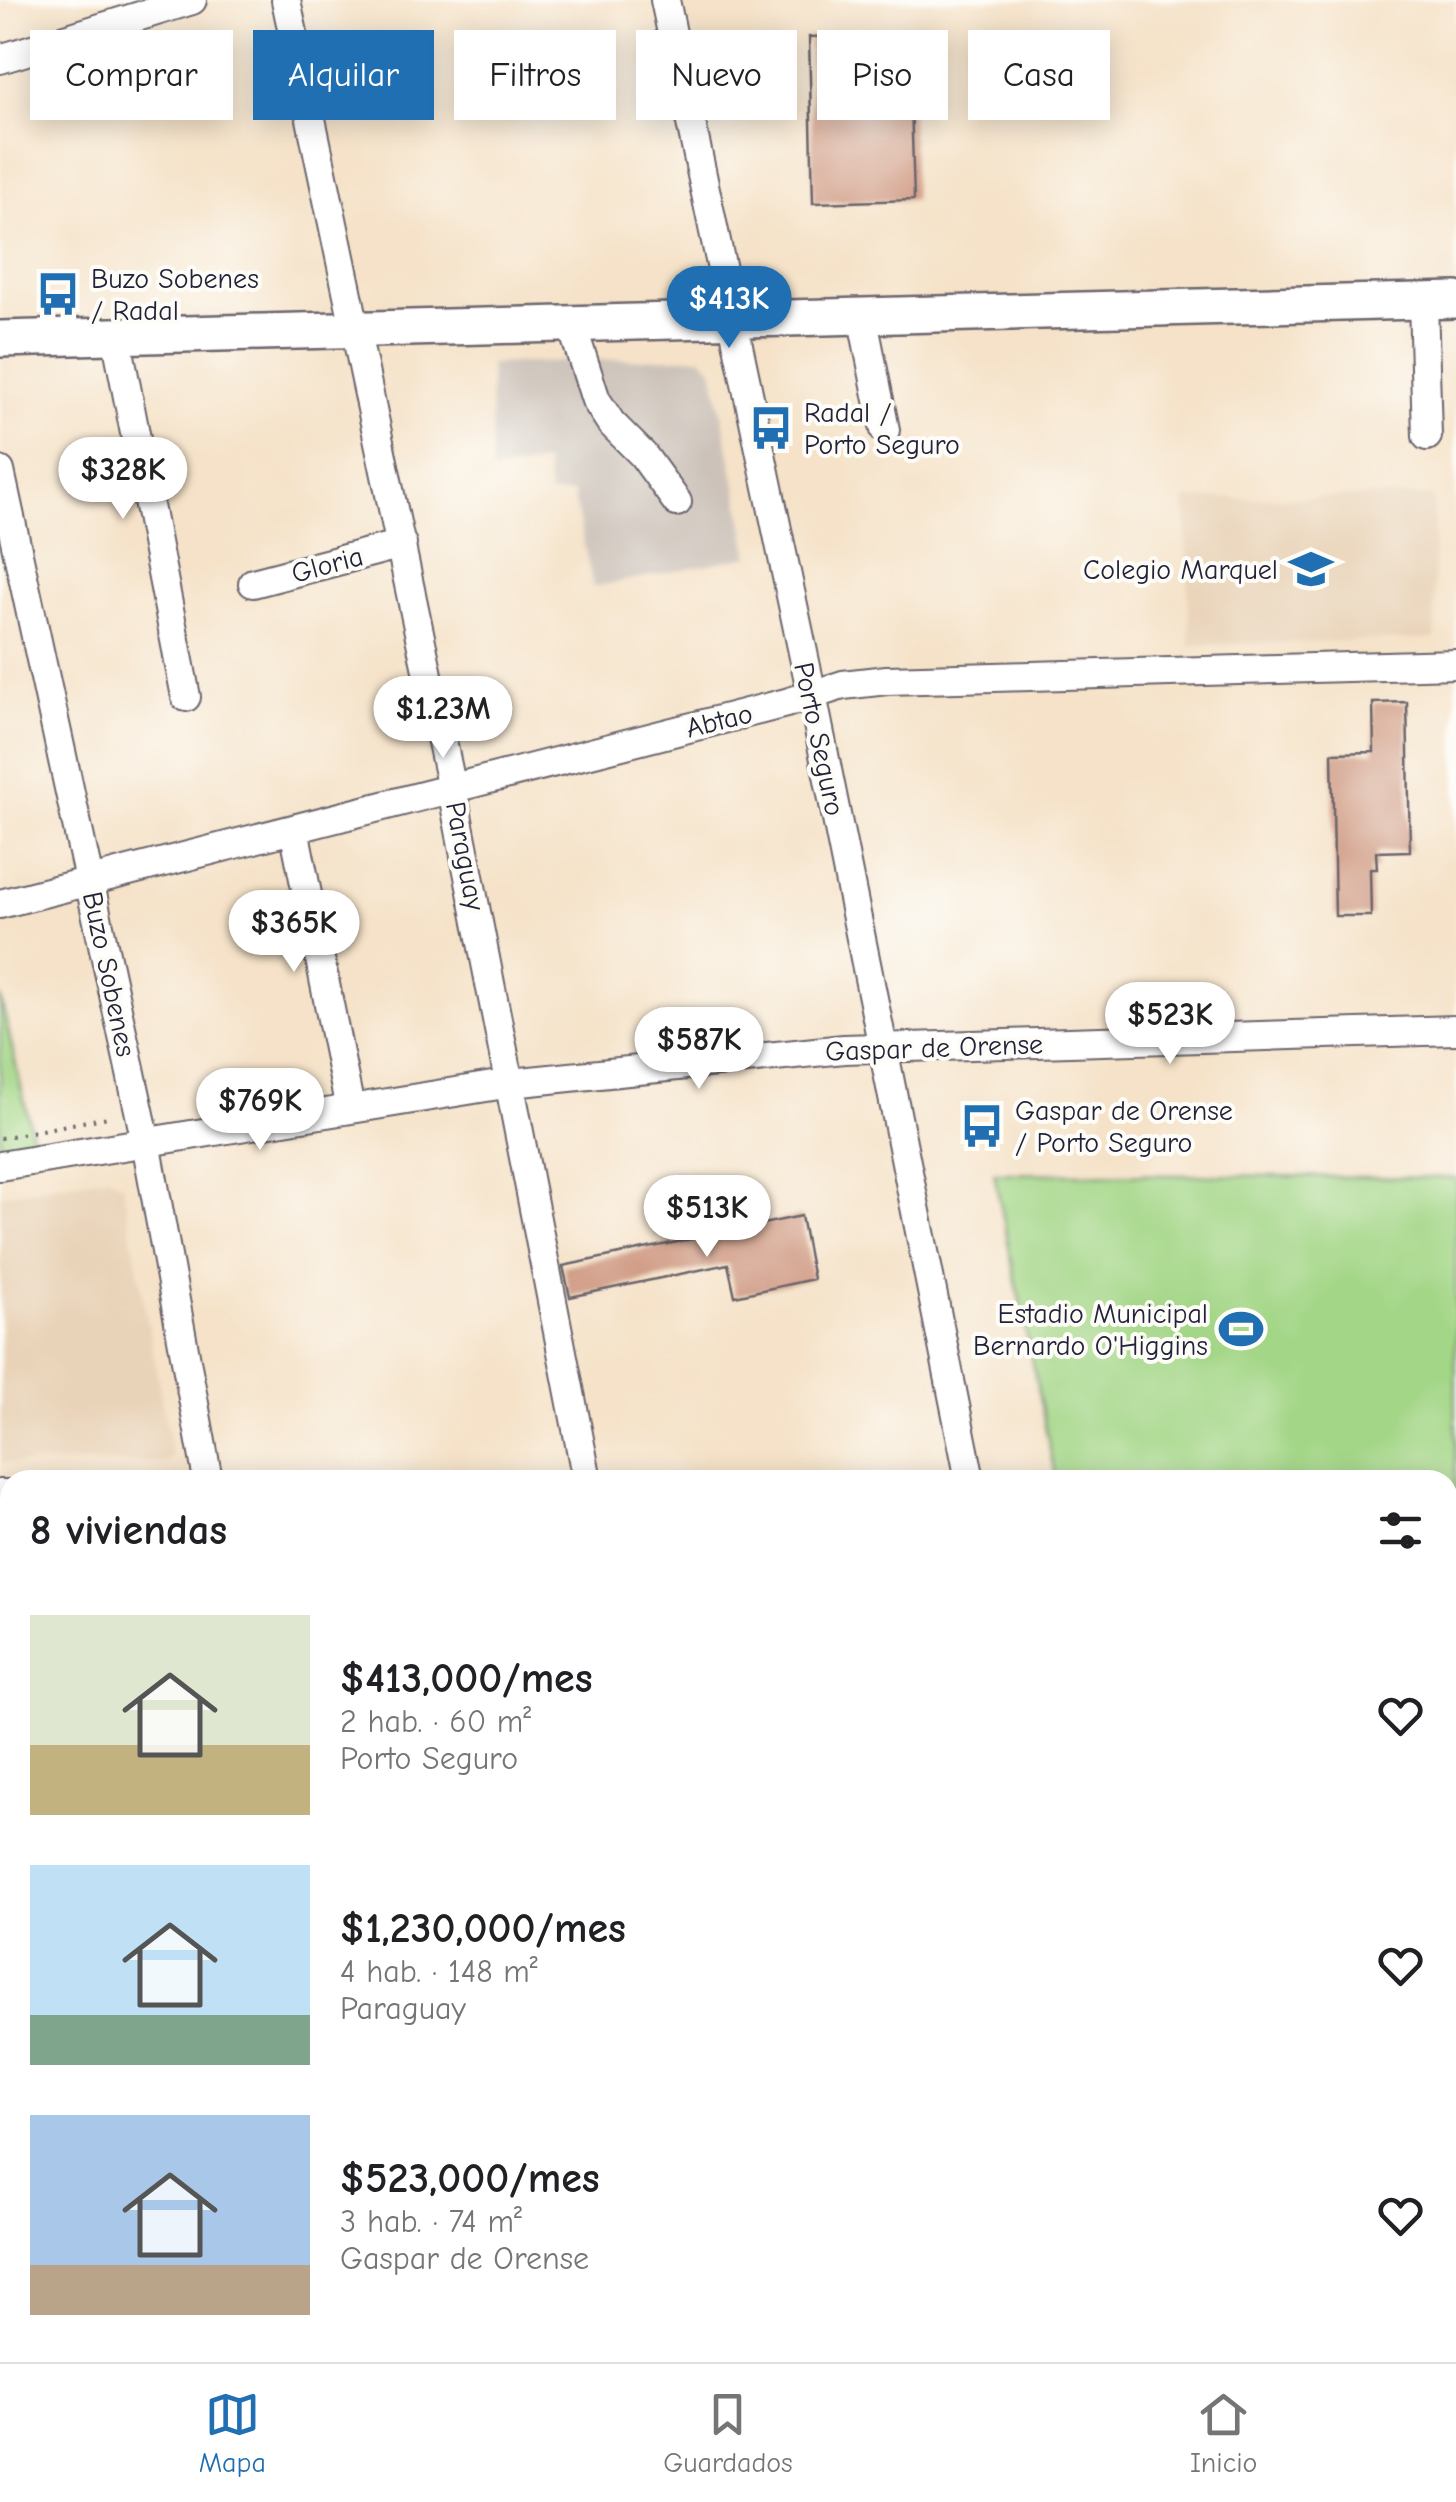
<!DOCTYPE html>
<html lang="es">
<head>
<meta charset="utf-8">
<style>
  body { margin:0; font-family:"Comic Neue",sans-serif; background:#f6f6f6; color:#202124; height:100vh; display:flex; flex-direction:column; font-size:38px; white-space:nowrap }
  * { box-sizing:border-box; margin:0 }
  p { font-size:32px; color:#757577 }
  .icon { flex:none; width:55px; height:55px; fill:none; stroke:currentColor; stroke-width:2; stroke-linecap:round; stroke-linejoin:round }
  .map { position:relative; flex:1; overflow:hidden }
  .sheet { position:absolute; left:0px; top:1470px; width:1458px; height:892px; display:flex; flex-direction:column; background:#fff; border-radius:30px 30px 0 0; box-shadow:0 5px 25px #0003 }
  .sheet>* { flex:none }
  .top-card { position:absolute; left:30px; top:30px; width:1398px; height:90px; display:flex; gap:20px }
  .price { position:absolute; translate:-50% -85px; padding:0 22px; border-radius:35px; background:#fff; color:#222; font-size:32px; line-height:65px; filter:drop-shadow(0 2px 5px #0008) }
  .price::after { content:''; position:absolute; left:50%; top:60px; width:30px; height:22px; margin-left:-15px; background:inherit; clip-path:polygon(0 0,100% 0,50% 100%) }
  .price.active { background:#1f6fb2; color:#fff }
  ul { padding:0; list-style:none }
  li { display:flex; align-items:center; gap:30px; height:250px; padding:0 30px }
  li span { display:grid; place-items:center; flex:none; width:280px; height:200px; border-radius:0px; color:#555 }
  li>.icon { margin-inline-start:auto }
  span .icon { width:120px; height:120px; fill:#fffc; stroke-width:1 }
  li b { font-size:42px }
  h2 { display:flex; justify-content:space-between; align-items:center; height:120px; padding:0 30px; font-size:42px }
  .tag { padding:0 35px; border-radius:0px; background:#fff; box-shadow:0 5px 25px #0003; font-size:35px; line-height:90px }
  .tag.active { background:#1f6fb2; color:#fff }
  .tab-bar { display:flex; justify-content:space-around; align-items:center; height:140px; border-top:2px solid #e0e0e0; background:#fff; font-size:28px; color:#757577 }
  .tab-bar a { display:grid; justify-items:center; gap:5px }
  .tab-bar .active { color:#1f6fb2 }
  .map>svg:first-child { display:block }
  .built { fill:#e9d3b8 }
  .industrial { fill:#ccc2b9 }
  .green { fill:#a3d686; stroke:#627c60; stroke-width:2.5 }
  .building { fill:#ce967f }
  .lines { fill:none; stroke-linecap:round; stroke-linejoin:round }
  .minor-casing { stroke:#6c656c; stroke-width:32 }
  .major-casing { stroke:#6c656c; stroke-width:40 }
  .path { stroke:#6c656c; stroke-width:4; stroke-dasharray:2.5 8; stroke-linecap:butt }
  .minor { stroke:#fff; stroke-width:28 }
  .major { stroke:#fff; stroke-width:35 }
  .labels { text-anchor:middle; stroke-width:8; stroke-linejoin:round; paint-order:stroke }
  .poi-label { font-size:28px; fill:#22223b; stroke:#fdfcf7; text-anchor:start }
  .street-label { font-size:28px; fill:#22223b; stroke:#fdfcf7 }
</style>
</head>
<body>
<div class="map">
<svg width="1456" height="2362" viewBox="0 0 1456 2362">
  <rect width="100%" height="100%" fill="#fdfcf7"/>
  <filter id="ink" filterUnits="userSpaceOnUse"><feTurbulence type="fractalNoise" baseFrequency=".01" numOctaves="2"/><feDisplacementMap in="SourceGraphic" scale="20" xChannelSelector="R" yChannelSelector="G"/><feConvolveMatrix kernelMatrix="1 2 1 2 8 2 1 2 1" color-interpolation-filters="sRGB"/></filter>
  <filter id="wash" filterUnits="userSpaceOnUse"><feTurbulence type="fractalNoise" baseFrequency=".0048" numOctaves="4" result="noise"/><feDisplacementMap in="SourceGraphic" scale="40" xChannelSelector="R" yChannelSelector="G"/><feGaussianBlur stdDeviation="2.25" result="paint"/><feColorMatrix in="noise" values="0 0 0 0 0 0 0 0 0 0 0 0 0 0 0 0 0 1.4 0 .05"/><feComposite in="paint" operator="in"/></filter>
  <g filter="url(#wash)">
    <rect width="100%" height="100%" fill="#f5e2c8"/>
    <!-- built -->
    <path class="built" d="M 1433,496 L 1435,639 L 1190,645 L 1185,499 Z
      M 109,1176 L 123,1186 L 172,1457 L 167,1462 L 0,1463 L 0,1195 Z"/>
    <!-- industrial -->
    <path class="industrial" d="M 701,357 L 713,369 L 750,556 L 593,587 L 573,493 L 549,495 L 545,462 L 492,472 L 490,364 Z"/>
    <!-- green -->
    <path class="green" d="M 0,996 L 34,1143 L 0,1149 Z
      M 994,1173 L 1456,1178 L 1456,1670 L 1448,1670 L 1448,1480 L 1056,1480 Z"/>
    <g id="blocks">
      <!-- building -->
      <path class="building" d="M 909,34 L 914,200 L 813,203 L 809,37 Z
        M 1407,702 L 1410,851 L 1376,852 L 1377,869 L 1370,869 L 1371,916 L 1335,916 L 1332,753 L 1374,752 L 1373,703 Z
        M 801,1216 L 813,1279 L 735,1296 L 728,1264 L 570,1297 L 563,1266 Z"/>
    </g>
  </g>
  <g filter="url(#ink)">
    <use href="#blocks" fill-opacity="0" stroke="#6c656c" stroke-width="2.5"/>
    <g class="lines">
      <!-- minor casing -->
      <g class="minor-casing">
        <path id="minor" d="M 286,0 L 452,789 L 587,1480
          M 665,0 L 812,695 L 970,1480
          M 0,59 L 192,0
          M 1423,301 L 1427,436
          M 862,315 L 885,430
          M 571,323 L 596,400 L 611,423 L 643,455 L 677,502
          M 116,335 L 186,697
          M 0,471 L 146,1142 L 208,1480
          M 253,583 L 402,544
          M 294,829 L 350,1109
          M 0,904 L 786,703 L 843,685 L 887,680 L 1456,664
          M 0,1166 L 511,1083 L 844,1049 L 1456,1030
          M 0,1494 L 10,1494
          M 0,1883 L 10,1883
          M 1448,1904 L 1456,1905
          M 0,2273 L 10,2273
          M 1448,2291 L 1456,2291
          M 224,2362 L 224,2352
          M 616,2362 L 616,2352
          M 1008,2362 L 1008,2352
          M 1392,2362 L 1392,2352"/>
      </g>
      <!-- major casing -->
      <g class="major-casing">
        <path id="major" d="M 0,339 L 1456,300"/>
      </g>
      <!-- path -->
      <path class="path" d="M 0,1138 L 108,1117 L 109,1122"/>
      <!-- minor -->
      <use href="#minor" class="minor"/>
      <!-- major -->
      <use href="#major" class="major"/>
    </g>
  </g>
  <!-- icons -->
  <defs>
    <g id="bus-bare" transform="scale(3.45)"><path d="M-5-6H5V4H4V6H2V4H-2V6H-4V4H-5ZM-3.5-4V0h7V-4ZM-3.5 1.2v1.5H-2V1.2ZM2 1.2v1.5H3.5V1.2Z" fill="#1f6fb2" stroke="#fdfcf7" stroke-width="2.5" paint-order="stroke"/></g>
    <g id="school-bare" transform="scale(3.45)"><path d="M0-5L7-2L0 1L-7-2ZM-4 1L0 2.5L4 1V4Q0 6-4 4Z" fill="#1f6fb2" stroke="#fdfcf7" stroke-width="2.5" paint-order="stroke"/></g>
    <g id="stadium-bare" transform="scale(3.45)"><path d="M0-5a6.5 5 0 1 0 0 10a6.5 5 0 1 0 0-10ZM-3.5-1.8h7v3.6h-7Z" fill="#1f6fb2" stroke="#fdfcf7" stroke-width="2.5" paint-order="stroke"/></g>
  </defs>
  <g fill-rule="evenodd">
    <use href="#bus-bare" x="58" y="294"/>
    <use href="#bus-bare" x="771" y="428"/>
    <use href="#school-bare" x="1311" y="569"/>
    <use href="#bus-bare" x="982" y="1126"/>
    <use href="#stadium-bare" x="1241" y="1329"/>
  </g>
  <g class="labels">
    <!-- poi labels -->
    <g class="poi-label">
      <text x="91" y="288">Buzo Sobenes<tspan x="91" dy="32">/ Radal</tspan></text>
      <text x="804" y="422">Radal /<tspan x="804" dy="32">Porto Seguro</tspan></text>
      <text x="1278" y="579" text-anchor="end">Colegio Marquel</text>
      <text x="1015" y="1120">Gaspar de Orense<tspan x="1015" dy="32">/ Porto Seguro</tspan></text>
      <text x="1208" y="1323" text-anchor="end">Estadio Municipal<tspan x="1208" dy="32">Bernardo O'Higgins</tspan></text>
    </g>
    <!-- street labels -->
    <g class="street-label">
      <text transform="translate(327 564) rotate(-15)" y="10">Gloria</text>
      <text transform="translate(719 720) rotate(-14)" y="10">Abtao</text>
      <text transform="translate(820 739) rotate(78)" y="10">Porto Seguro</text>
      <text transform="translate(466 856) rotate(79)" y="10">Paraguay</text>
      <text transform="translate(110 974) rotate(78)" y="10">Buzo Sobenes</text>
      <text transform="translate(934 1047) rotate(-2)" y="10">Gaspar de Orense</text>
    </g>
  </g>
</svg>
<b class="price active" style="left:729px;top:351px">$413K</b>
<b class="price" style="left:123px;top:522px">$328K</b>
<b class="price" style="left:443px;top:761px">$1.23M</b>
<b class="price" style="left:294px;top:975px">$365K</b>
<b class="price" style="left:1170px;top:1067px">$523K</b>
<b class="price" style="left:699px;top:1092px">$587K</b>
<b class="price" style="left:260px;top:1153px">$769K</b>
<b class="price" style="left:707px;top:1260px">$513K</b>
<div class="top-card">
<a class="tag">Comprar</a>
<a class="tag active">Alquilar</a>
<a class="tag">Filtros</a>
<a class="tag">Nuevo</a>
<a class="tag">Piso</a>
<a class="tag">Casa</a>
</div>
<section class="sheet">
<h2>8 viviendas<svg class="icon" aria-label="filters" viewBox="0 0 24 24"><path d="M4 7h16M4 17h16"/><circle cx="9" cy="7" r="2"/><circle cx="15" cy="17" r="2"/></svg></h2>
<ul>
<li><span style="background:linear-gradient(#dfe7d0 65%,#c2b280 0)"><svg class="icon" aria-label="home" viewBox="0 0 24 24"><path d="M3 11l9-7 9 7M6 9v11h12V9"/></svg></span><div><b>$413,000/mes</b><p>2 hab. · 60 m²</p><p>Porto Seguro</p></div><svg class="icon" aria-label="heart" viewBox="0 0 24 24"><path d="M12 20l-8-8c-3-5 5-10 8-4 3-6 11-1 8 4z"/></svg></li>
<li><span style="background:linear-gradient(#bfe0f5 75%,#7fa58c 0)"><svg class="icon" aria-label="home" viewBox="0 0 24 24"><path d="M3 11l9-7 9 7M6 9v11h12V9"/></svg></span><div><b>$1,230,000/mes</b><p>4 hab. · 148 m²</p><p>Paraguay</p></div><svg class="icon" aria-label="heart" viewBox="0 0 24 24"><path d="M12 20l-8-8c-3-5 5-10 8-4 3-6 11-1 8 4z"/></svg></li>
<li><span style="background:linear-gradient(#a9c7e8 75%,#b9a48a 0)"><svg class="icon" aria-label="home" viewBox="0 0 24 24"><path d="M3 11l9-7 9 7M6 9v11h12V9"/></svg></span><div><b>$523,000/mes</b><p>3 hab. · 74 m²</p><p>Gaspar de Orense</p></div><svg class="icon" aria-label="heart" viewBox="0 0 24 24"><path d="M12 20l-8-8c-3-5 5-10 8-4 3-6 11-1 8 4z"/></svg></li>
</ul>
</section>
</div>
<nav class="tab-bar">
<a class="active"><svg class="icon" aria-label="map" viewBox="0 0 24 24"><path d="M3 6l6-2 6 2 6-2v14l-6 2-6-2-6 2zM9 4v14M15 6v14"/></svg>Mapa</a>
<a><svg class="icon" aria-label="saved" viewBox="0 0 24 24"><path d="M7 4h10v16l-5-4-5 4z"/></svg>Guardados</a>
<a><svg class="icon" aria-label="home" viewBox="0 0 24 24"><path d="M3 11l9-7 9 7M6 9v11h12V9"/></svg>Inicio</a>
</nav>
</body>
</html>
